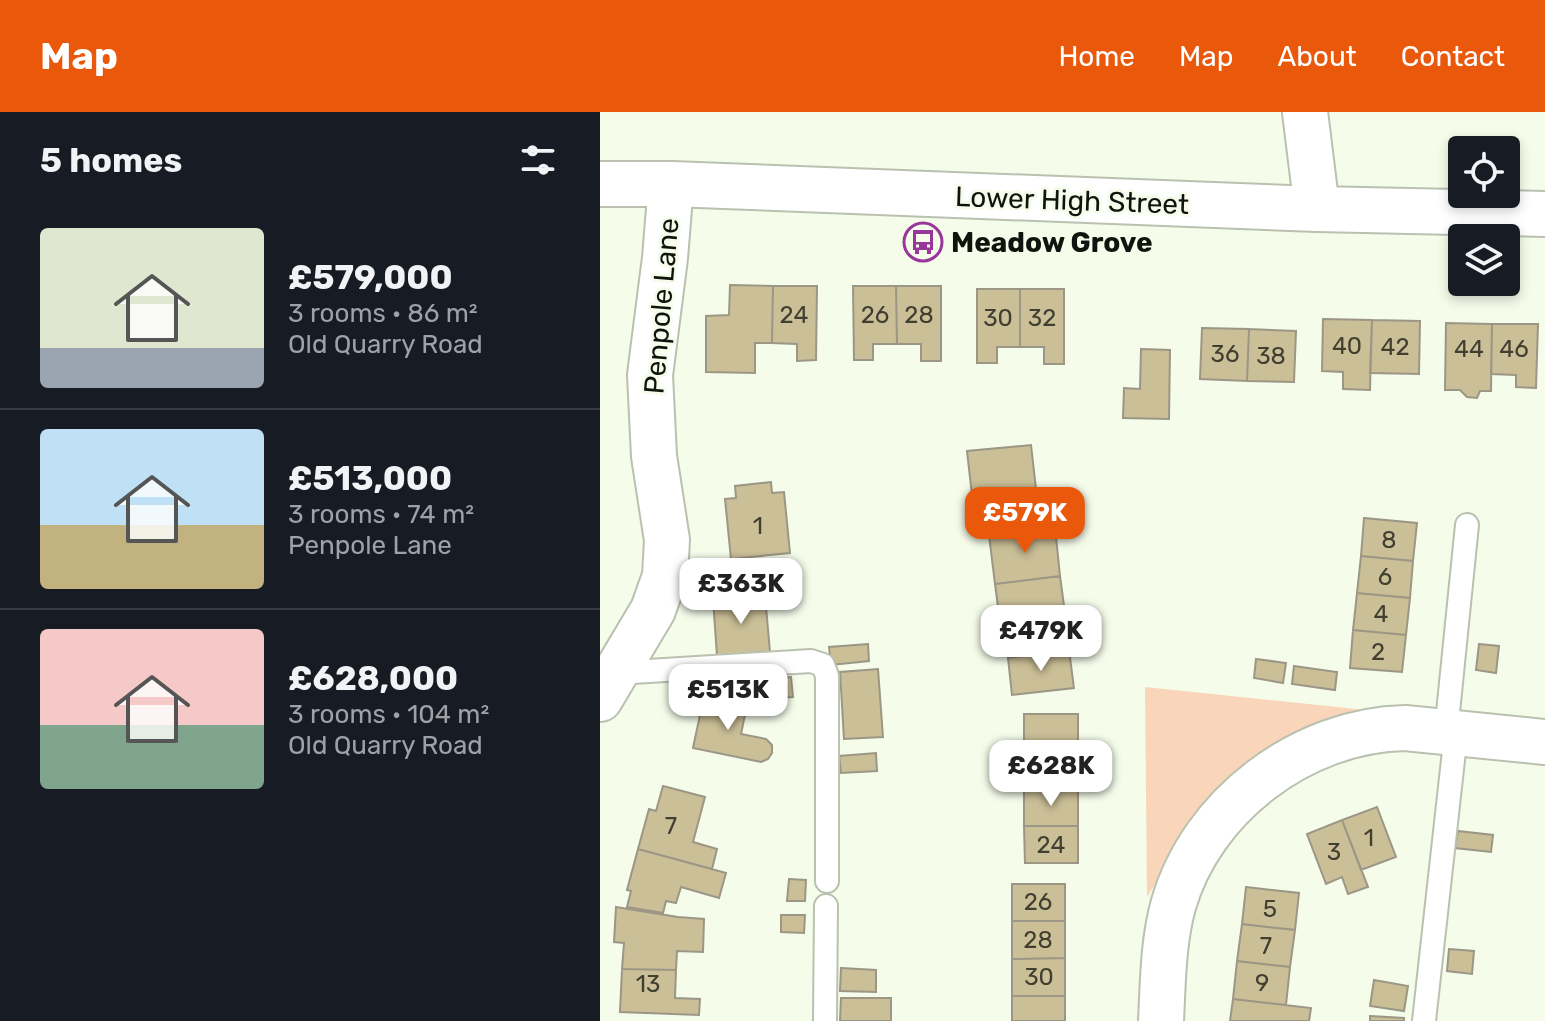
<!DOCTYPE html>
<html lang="en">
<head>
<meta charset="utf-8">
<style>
  body { margin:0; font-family:Rubik,sans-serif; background:#20242c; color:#f1f3f6; height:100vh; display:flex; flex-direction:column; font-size:30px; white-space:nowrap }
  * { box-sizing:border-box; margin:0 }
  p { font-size:26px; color:#9ea1a6 }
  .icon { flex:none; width:44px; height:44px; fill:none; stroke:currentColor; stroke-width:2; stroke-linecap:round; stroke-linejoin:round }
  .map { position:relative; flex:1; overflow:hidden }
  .sheet { display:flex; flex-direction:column; background:#171b24; width:600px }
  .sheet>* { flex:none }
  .buttons { position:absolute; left:848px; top:24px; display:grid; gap:16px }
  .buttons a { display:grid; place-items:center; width:72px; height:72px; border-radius:8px; background:#171b24; box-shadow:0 4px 12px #0003; font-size:40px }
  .price { position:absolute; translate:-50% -68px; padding:0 18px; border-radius:16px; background:#fff; color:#222; font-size:26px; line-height:52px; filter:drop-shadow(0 2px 4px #0008) }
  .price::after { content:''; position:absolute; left:50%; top:48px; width:24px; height:18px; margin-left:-12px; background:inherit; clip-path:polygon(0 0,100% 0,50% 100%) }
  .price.active { background:#ea580c; color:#fff }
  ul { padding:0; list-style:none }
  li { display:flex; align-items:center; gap:24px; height:200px; padding:0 40px }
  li+li { border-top:2px solid #363941 }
  li span { display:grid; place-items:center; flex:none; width:224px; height:160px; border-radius:8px; color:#555 }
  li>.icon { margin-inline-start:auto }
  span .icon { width:96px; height:96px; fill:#fffc; stroke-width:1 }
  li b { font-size:34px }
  h2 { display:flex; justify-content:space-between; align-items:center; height:96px; padding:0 40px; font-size:34px }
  header { display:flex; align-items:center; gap:48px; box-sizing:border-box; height:112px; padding:0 40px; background:#ea580c; color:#fff }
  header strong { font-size:38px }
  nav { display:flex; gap:44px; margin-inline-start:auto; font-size:28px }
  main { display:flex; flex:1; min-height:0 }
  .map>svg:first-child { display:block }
  .green { fill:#f9d6ba }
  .building { fill:#cbbf97; stroke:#9b9685; stroke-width:2 }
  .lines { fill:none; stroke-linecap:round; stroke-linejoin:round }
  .service-casing { stroke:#bac1b0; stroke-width:26 }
  .minor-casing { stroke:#bac1b0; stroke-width:48 }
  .secondary-casing { stroke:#bac1b0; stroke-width:48 }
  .service { stroke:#fff; stroke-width:22 }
  .minor { stroke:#fff; stroke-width:44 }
  .secondary { stroke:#fff; stroke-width:44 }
  .labels { text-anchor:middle; stroke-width:6; stroke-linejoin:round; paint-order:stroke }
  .number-label { font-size:24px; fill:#403f30 }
  .street-label { font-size:28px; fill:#11140e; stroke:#f5fcea }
  .poi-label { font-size:28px; font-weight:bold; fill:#11140e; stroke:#f5fcea; text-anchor:start }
</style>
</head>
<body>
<header>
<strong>Map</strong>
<nav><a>Home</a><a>Map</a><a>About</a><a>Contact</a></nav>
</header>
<main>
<section class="sheet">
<h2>5 homes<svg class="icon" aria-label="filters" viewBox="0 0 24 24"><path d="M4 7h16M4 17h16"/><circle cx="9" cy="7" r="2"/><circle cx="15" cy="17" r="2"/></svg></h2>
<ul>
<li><span style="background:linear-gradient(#dfe7d0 75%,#9aa5b1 0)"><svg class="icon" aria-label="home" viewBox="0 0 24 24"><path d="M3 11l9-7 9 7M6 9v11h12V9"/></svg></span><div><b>£579,000</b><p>3 rooms · 86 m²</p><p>Old Quarry Road</p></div></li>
<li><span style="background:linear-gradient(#bfe0f5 60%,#c2b280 0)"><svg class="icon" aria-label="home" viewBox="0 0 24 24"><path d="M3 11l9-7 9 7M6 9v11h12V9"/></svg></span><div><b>£513,000</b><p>3 rooms · 74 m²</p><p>Penpole Lane</p></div></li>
<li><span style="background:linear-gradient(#f6c9c9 60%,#7fa58c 0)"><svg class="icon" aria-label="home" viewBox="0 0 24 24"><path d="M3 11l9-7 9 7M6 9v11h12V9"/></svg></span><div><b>£628,000</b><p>3 rooms · 104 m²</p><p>Old Quarry Road</p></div></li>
</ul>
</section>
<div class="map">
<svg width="945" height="909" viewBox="0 0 945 909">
  <rect width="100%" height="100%" fill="#f5fcea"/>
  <!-- green -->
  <path class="green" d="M 545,575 L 766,598 L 721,615 L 588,722 L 547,785 Z"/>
  <!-- building -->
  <path class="building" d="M 130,173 L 173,174 L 172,231 L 155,231 L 155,261 L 106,260 L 106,204 L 129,203 Z
    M 173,174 L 217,174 L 216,248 L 197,249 L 197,232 L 172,231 Z
    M 253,174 L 296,174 L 297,232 L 273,232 L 273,248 L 254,248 Z
    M 296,174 L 341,174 L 341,249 L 321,249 L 321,232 L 297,232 Z
    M 377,177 L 420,177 L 420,235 L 397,235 L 397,251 L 377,251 Z
    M 420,177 L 464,177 L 464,252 L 444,252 L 444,235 L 420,235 Z
    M 723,207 L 772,208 L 770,278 L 743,277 L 743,260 L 722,259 Z
    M 772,208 L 820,209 L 819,262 L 770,261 Z
    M 846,211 L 892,212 L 891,279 L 880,279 L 877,286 L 867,285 L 860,278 L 845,278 Z
    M 892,212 L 938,212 L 936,276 L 916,275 L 916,263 L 891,262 Z
    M 602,216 L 649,217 L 647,269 L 600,267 Z
    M 649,217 L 696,219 L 694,270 L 647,269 Z
    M 541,237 L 570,238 L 569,307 L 523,306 L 524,276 L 540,277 Z
    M 431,333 L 439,403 L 389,408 L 388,399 L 374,401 L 367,339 Z
    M 171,370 L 172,381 L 184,380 L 190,441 L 131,447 L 125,387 L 136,386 L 135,374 Z
    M 764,406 L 817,411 L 813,449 L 761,444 Z
    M 455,415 L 460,464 L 395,472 L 389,423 Z
    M 761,444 L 813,449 L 810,486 L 757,481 Z
    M 460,464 L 465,501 L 400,510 L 395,472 Z
    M 757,481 L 810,486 L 806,523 L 753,518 Z
    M 165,483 L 170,540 L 117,544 L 113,487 Z
    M 465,501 L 469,538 L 408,546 L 403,509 Z
    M 753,518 L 806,523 L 802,560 L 750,556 Z
    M 268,532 L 269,549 L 231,553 L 229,535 Z
    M 879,532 L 899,534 L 896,561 L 876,558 Z
    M 469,538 L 474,576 L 412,583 L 408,546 Z
    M 656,547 L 686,551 L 683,571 L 654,566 Z
    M 694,554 L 737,560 L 735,578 L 692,572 Z
    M 278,557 L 283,625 L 244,627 L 240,560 Z
    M 191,565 L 193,585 L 158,587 L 157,568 Z
    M 104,584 L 147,593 L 141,622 L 166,627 L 172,633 L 172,641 L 168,647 L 161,650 L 93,636 Z
    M 424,602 L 478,602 L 478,639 L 424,639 Z
    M 424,639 L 478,639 L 478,677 L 424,677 Z
    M 276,641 L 277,659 L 241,661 L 239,644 Z
    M 63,674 L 105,685 L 93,730 L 117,737 L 112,757 L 38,737 L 49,697 L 56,699 Z
    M 424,677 L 478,677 L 478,714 L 424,714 Z
    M 777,695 L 796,745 L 761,758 L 742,708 Z
    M 742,708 L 768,775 L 748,782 L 742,765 L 726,772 L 707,722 Z
    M 424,714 L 478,714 L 478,751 L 425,751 Z
    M 858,719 L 893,723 L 891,740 L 855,736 Z
    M 38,737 L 126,761 L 119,786 L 81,775 L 76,791 L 66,789 L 63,801 L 27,795 L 31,779 L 27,778 Z
    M 189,767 L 206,768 L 205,789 L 187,789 Z
    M 412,772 L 465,772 L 465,809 L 412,809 Z
    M 646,775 L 699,781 L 695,818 L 642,812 Z
    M 16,795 L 78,805 L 104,807 L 103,840 L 77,839 L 76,858 L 22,857 L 24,831 L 14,830 Z
    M 181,803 L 205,803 L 204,821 L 181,820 Z
    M 412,809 L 465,809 L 465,846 L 412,847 Z
    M 642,812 L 695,818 L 690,855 L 637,849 Z
    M 849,837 L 874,839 L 872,862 L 847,859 Z
    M 465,846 L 465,884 L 412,884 L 412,847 Z
    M 637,849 L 690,855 L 686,893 L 633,887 Z
    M 241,856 L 276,858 L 276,880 L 240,879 Z
    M 22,857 L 76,858 L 75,886 L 100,887 L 99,903 L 20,900 Z
    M 774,868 L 808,874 L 804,899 L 770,894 Z
    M 412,884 L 465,884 L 465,909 L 412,909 Z
    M 241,886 L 291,886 L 291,909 L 240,909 Z
    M 633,887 L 711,896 L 709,909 L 630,909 Z
    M 770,904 L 804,906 L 804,909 L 770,909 Z"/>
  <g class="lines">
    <!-- service casing -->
    <g class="service-casing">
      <path id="service" d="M 16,561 L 211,549 L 223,553 L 227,564 L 227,769
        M 846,620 L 867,413
        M 225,909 L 226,794
        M 824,909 L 856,621"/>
    </g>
    <!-- minor casing -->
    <g class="minor-casing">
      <path id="minor" d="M 705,0 L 717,97
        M 0,587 L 53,498 L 65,464 L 67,428 L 54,344 L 50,263 L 65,146 L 71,72
        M 561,909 C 563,870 563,831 573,794 C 601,694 702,618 805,616 L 945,630"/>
    </g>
    <!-- secondary casing -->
    <g class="secondary-casing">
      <path id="secondary" d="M 0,72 L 71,72 L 717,97 L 945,102"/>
    </g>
    <!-- service -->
    <use href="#service" class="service"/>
    <!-- minor -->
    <use href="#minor" class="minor"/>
    <!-- secondary -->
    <use href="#secondary" class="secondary"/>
  </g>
  <!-- icons -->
  <defs>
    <g id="bus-ring" transform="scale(2)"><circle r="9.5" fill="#f5fcea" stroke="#98369c" stroke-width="1.5"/><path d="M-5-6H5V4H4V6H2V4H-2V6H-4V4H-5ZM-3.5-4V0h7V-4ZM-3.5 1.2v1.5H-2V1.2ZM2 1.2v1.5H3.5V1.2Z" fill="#98369c"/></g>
  </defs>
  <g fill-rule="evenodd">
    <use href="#bus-ring" x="323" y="130"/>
  </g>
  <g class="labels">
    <!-- number labels -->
    <g class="number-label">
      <text x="194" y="211">24</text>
      <text x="275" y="211">26</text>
      <text x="319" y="211">28</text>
      <text x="398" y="214">30</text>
      <text x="442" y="214">32</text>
      <text x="747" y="242">40</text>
      <text x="795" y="243">42</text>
      <text x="869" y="245">44</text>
      <text x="914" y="245">46</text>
      <text x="625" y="250">36</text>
      <text x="671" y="252">38</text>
      <text x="158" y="422">1</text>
      <text x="789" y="436">8</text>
      <text x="785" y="473">6</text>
      <text x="781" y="510">4</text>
      <text x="778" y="548">2</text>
      <text x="71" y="722">7</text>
      <text x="769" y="734">1</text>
      <text x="451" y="741">24</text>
      <text x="734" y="748">3</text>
      <text x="438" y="798">26</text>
      <text x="670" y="805">5</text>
      <text x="438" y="836">28</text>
      <text x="666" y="842">7</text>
      <text x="439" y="873">30</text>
      <text x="662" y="879">9</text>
      <text x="48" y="880">13</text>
    </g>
    <!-- street labels -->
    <g class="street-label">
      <text transform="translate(472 88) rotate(2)" y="10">Lower High Street</text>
      <text transform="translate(61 194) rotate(-85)" y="10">Penpole Lane</text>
    </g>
    <!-- poi labels -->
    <g class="poi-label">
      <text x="351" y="140">Meadow Grove</text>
    </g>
  </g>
</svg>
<div class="buttons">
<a><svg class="icon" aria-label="locate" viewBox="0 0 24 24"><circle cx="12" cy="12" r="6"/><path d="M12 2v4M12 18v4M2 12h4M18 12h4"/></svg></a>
<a><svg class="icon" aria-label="layers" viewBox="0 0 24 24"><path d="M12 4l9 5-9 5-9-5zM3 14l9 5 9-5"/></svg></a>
</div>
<b class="price active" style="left:425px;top:443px">£579K</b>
<b class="price" style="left:141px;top:514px">£363K</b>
<b class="price" style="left:441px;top:561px">£479K</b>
<b class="price" style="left:128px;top:620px">£513K</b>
<b class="price" style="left:451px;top:696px">£628K</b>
</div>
</main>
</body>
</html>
